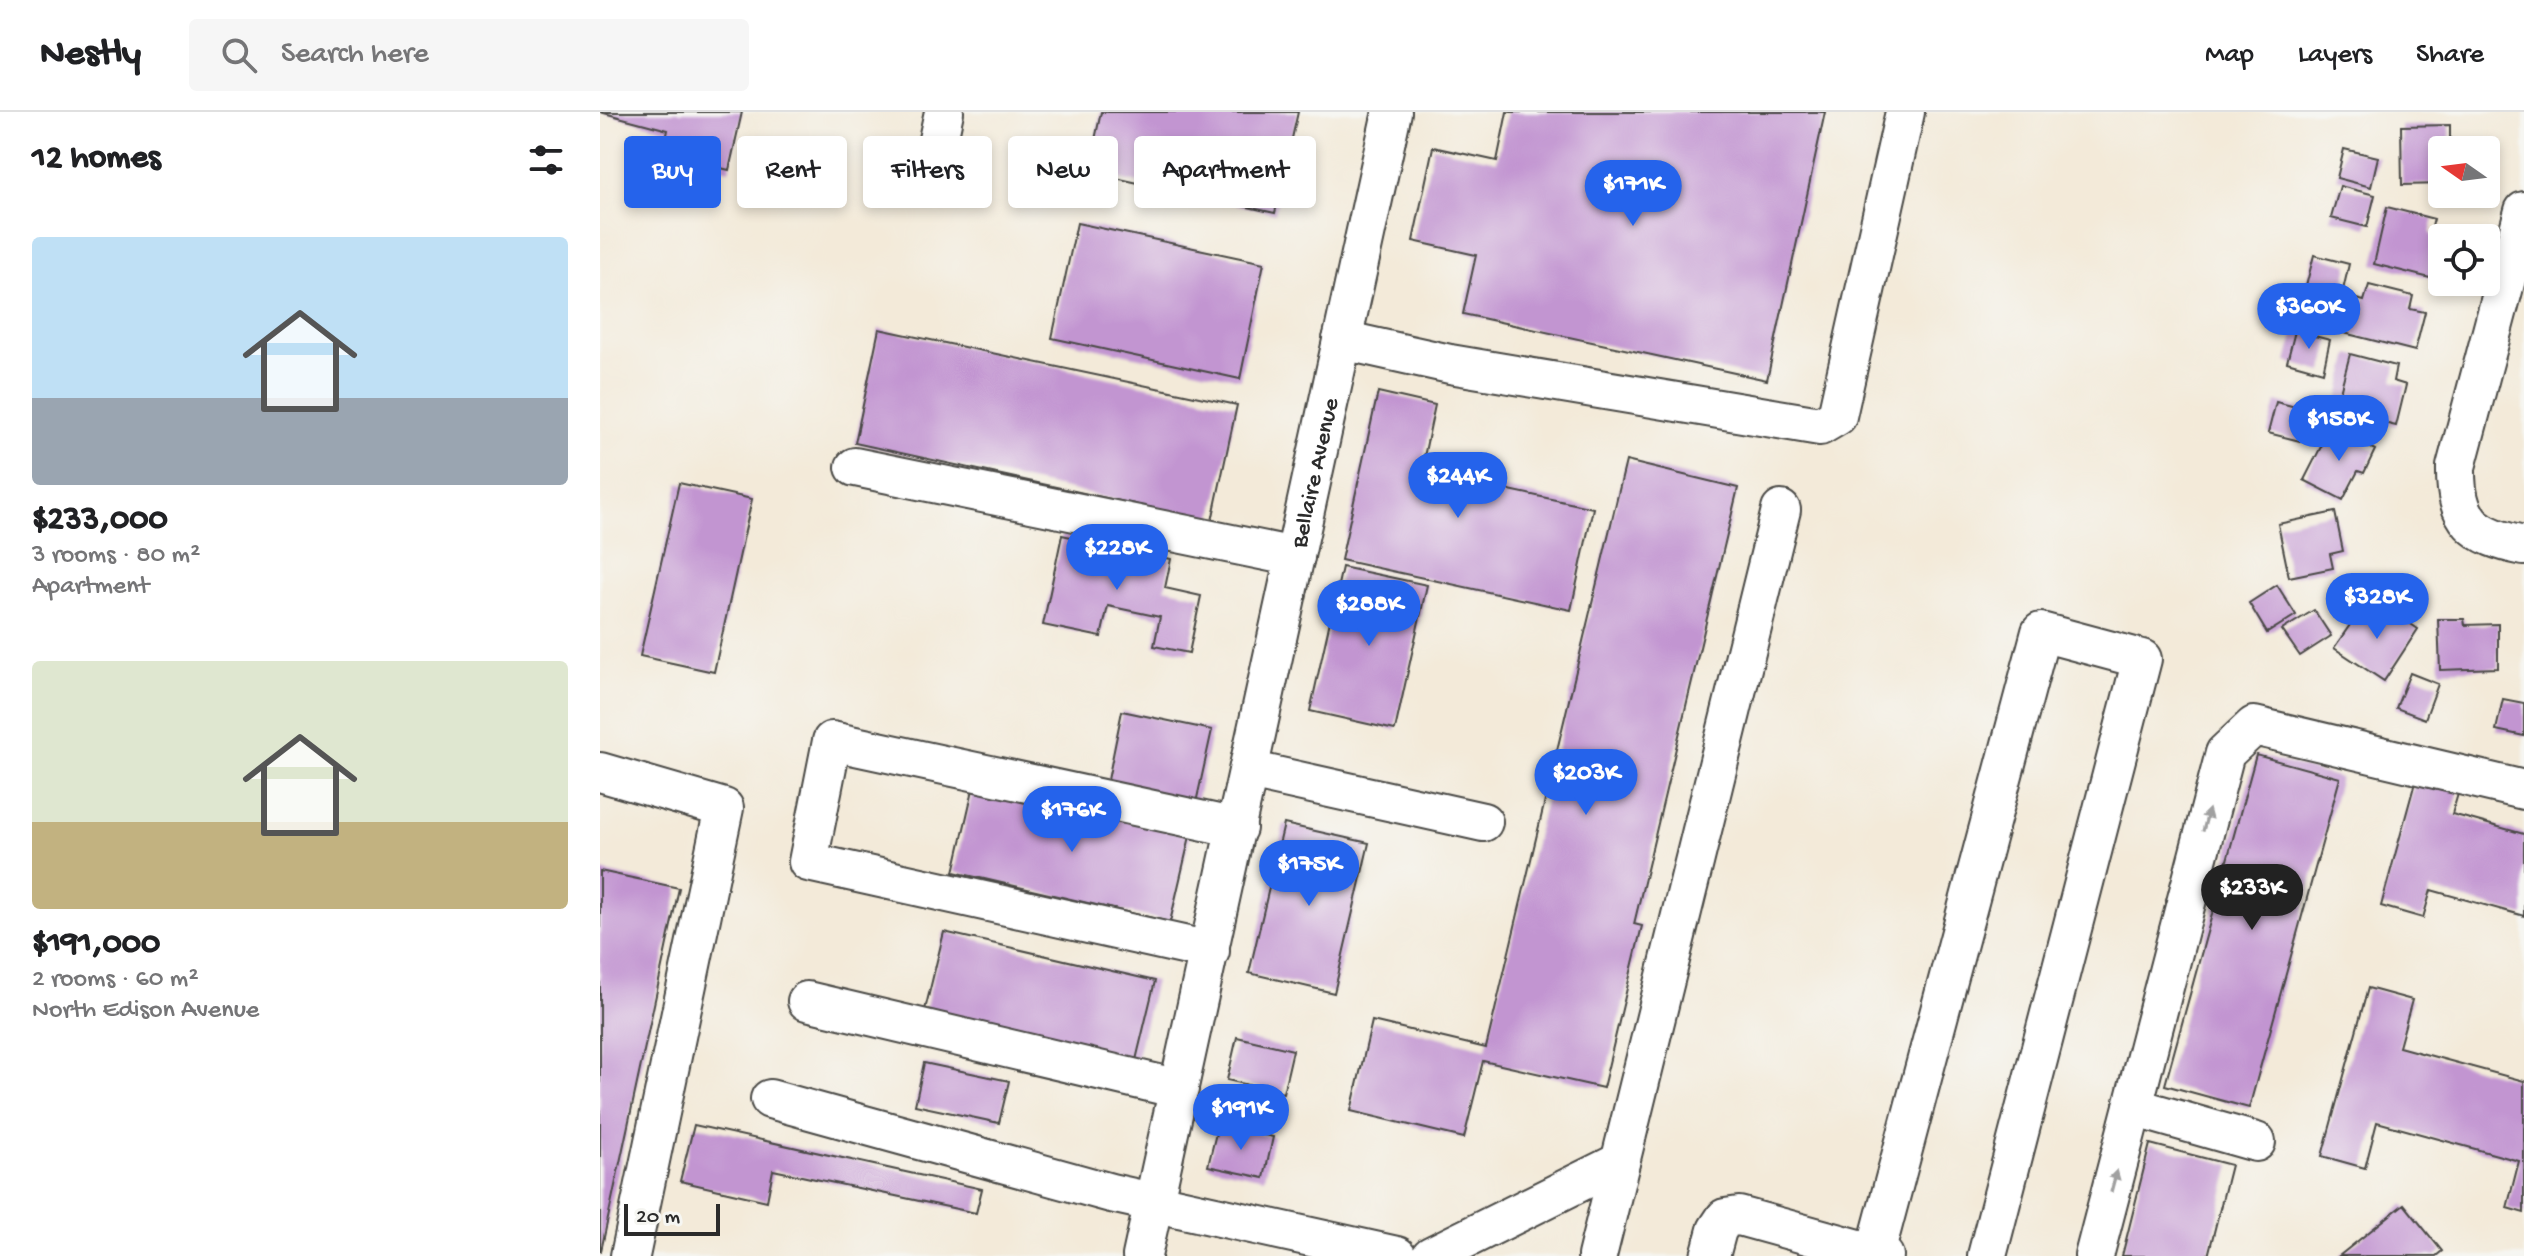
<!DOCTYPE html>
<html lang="en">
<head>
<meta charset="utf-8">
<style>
  body { margin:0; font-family:"Gochi Hand",sans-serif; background:#f6f6f6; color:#202124; height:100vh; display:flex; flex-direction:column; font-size:30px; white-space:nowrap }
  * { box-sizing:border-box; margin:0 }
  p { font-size:26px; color:#757577 }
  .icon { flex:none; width:44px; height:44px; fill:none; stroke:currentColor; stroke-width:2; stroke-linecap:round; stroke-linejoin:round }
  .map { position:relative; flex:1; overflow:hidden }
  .details { display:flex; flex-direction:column; background:#fff; width:600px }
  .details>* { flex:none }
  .hud { position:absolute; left:24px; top:24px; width:760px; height:72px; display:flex; gap:16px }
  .needle { width:52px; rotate:284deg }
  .buttons { position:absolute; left:1828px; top:24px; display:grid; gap:16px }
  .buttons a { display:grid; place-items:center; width:72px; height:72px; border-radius:8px; background:#fff; box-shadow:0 4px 12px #0003; font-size:40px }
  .scale { position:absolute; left:24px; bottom:20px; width:96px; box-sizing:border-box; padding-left:8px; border:4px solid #2b2b2b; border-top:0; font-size:22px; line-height:28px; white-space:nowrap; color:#2b2b2b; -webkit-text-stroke:6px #f6f6f2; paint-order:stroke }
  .price { position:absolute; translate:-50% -68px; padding:0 18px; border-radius:28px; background:#2563eb; color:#fff; font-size:26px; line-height:52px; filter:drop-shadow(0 2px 4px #0008) }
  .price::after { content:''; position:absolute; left:50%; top:48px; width:24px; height:18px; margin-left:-12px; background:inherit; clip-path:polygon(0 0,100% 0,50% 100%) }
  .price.selected { background:#222; color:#fff }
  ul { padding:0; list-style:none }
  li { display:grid; align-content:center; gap:16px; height:424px; padding:0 32px }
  li span { display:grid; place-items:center; height:248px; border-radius:8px; color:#555 }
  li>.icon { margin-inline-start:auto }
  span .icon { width:144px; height:144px; fill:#fffc; stroke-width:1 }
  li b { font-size:34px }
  h2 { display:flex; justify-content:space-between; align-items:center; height:96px; padding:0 32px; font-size:34px }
  .tag { padding:0 28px; border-radius:8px; background:#fff; box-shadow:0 4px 12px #0003; font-size:28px; line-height:72px }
  .tag.selected { background:#2563eb; color:#fff }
  header { display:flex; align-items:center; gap:48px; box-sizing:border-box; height:112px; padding:0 40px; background:#fff; border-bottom:2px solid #e0e0e0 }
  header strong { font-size:38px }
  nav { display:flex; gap:44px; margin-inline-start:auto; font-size:28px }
  .search { width:560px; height:72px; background:#f6f6f6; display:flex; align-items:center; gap:20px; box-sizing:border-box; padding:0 28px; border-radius:8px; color:#757577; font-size:30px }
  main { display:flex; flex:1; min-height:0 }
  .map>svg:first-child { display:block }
  .building { fill:#c295d1 }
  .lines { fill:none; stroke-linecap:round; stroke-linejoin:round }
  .minor-casing { stroke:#494845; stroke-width:42 }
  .minor { stroke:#fff; stroke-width:38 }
  .oneway { fill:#a0a0a0 }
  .labels { text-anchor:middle; stroke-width:7; stroke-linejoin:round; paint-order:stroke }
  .street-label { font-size:24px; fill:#2b2b2b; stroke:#f6f6f2 }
</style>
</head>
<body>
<header>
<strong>Nestly</strong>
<div class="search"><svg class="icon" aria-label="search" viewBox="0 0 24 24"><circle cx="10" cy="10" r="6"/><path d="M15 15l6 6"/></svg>Search here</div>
<nav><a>Map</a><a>Layers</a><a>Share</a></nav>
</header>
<main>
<section class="details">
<h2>12 homes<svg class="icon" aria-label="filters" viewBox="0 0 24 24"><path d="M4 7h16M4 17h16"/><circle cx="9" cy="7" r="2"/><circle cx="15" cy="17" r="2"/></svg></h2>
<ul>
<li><span style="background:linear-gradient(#bfe0f5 65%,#9aa5b1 0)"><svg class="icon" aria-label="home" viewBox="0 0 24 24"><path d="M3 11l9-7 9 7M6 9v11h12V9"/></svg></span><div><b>$233,000</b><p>3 rooms · 80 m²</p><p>Apartment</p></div></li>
<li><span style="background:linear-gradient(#dfe7d0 65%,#c2b280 0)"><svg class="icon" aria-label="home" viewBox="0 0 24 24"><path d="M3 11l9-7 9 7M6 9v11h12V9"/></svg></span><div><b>$191,000</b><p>2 rooms · 60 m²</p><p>North Edison Avenue</p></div></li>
</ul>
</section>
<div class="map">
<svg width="1924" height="1144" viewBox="0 0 1924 1144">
  <rect width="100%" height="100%" fill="#f6f6f2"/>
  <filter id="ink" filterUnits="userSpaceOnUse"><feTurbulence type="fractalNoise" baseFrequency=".0125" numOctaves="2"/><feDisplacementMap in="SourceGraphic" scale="16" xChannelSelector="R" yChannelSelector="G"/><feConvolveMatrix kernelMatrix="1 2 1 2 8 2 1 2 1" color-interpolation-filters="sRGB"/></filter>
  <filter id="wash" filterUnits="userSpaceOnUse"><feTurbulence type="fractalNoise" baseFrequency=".006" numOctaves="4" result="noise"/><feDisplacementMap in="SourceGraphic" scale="32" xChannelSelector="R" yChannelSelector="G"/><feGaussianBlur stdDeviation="1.8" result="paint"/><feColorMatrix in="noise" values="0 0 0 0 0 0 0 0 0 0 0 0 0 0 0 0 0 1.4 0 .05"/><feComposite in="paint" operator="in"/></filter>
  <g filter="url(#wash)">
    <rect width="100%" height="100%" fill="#f3ead9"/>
    <g id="blocks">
      <!-- building -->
      <path class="building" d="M 0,0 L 142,0 L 129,58 L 63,42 L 68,18 Z
        M 501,0 L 698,0 L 675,101 L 488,60 Z
        M 907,0 L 1225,0 L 1167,268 L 863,202 L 876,143 L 813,129 L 833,35 L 897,49 Z
        M 1850,13 L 1850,38 L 1842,38 L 1842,72 L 1802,73 L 1801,14 Z
        M 1744,37 L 1778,45 L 1771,75 L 1737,66 Z
        M 1740,74 L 1775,83 L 1767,115 L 1731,106 Z
        M 1787,95 L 1834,107 L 1830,122 L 1842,125 L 1834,167 L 1774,152 Z
        M 477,111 L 664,151 L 640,267 L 452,226 Z
        M 1714,143 L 1749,152 L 1741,187 L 1705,178 Z
        M 1769,173 L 1813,184 L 1810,197 L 1825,200 L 1815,239 L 1736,219 L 1745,184 L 1764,189 Z
        M 279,217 L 637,293 L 612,409 L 255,331 Z
        M 1695,219 L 1730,228 L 1723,260 L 1687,250 Z
        M 1750,242 L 1796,254 L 1793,269 L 1806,273 L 1796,314 L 1735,299 Z
        M 778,280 L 835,293 L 821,359 L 993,396 L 971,498 L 741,448 Z
        M 1676,290 L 1708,298 L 1700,329 L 1668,321 Z
        M 1731,315 L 1775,338 L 1764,361 L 1758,359 L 1743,388 L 1704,368 Z
        M 1026,349 L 1138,376 L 1034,812 L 1042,814 L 1003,976 L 883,949 L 864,1026 L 751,999 L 772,909 L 886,936 Z
        M 79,371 L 152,387 L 114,560 L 40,544 Z
        M 1735,400 L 1743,439 L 1730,442 L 1733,456 L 1689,465 L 1678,412 Z
        M 462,423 L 571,447 L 565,476 L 601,484 L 589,541 L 554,534 L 560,505 L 508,494 L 501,525 L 443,513 Z
        M 742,455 L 827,473 L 795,618 L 710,599 Z
        M 1677,473 L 1696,503 L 1667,521 L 1649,491 Z
        M 1783,493 L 1818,517 L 1784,569 L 1734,536 L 1761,497 L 1774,506 Z
        M 1714,498 L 1731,524 L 1700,544 L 1682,518 Z
        M 1838,507 L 1864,507 L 1865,513 L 1898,512 L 1898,556 L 1840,558 Z
        M 1810,561 L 1838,572 L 1825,607 L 1796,596 Z
        M 1903,587 L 1924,591 L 1924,624 L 1896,618 Z
        M 522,599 L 612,618 L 596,691 L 507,673 Z
        M 1656,643 L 1740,666 L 1649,996 L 1565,973 Z
        M 1817,663 L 1860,675 L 1852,702 L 1924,722 L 1924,804 L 1831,778 L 1823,806 L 1781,794 Z
        M 374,673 L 590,724 L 570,810 L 354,760 Z
        M 684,712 L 769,731 L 734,881 L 649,861 Z
        M 0,759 L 79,776 L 1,1139 L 0,1139 Z
        M 344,820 L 555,869 L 536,948 L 324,902 Z
        M 1768,876 L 1812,888 L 1799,935 L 1924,969 L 1924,1101 L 1907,1096 L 1919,1049 L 1777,1010 L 1765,1056 L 1722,1044 Z
        M 637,925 L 693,938 L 683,981 L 627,968 Z
        M 324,951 L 409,969 L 399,1011 L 315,993 Z
        M 94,1013 L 382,1077 L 376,1101 L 173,1058 L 167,1089 L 80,1069 Z
        M 618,1013 L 673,1025 L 664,1066 L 608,1054 Z
        M 1550,1032 L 1631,1053 L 1608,1144 L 1522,1144 Z
        M 1804,1092 L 1842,1139 L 1836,1144 L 1739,1144 Z"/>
    </g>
  </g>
  <g filter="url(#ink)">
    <use href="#blocks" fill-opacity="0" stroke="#494845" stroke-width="2"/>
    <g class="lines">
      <!-- minor casing -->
      <g class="minor-casing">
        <g id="minor">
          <path d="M 330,65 L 344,0"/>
          <path d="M 1924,99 L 1856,355 C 1855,409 1874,424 1924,434"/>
          <path d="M 742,228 L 850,252 L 1220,314 L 1237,304 L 1305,0"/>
          <path d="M 255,355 L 695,445"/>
          <path d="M 649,658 L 883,710"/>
          <path d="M 0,660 L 124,696 L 30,1144"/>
          <path d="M 610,839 L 208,750 L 232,629 L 637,716"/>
          <path d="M 207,889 L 579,977"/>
          <path d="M 170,987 L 511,1081 L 797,1144"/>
          <path d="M 1533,995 L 1656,1030"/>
          <path d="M 1275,1142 L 1441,520 L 1542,547 L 1387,1144"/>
          <path id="s1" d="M 542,1144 L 792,0"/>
          <path d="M 831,1144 L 1020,1050"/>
          <path d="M 997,1144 L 1181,398"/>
          <path d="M 1110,1144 L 1117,1118 L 1125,1106 L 1139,1104 L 1284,1144"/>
          <path d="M 1494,1144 L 1625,641 L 1654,614 L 1924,678"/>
        </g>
      </g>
      <!-- minor -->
      <use href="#minor" class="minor"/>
    </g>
    <!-- one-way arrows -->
    <defs><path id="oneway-solid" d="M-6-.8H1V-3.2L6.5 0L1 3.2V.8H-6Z" transform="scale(2)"/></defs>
    <g class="oneway">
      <use href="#oneway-solid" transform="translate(1606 708) rotate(-75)"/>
      <use href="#oneway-solid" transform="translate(1514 1069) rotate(-75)"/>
    </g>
  </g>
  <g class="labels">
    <!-- street labels -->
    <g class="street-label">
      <text dy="8" stroke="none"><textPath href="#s1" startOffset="802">Bellaire Avenue</textPath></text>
    </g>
  </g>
</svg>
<div class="buttons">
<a><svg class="needle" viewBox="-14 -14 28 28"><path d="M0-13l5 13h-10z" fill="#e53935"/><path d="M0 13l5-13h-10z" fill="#757577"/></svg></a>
<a><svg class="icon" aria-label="locate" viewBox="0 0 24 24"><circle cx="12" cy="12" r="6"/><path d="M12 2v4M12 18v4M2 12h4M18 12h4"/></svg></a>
</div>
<div class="scale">20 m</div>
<b class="price" style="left:1033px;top:116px">$171K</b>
<b class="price" style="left:1709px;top:239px">$360K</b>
<b class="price" style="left:1739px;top:351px">$158K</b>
<b class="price" style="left:858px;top:408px">$244K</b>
<b class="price" style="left:517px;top:480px">$228K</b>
<b class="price" style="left:1777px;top:529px">$328K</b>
<b class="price" style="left:769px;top:536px">$288K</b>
<b class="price" style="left:986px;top:705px">$203K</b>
<b class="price" style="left:472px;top:742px">$176K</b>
<b class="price" style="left:709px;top:796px">$175K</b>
<b class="price selected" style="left:1652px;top:820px">$233K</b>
<b class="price" style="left:641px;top:1040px">$191K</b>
<div class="hud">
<a class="tag selected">Buy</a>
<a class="tag">Rent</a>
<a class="tag">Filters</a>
<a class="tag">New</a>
<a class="tag">Apartment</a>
</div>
</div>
</main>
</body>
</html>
